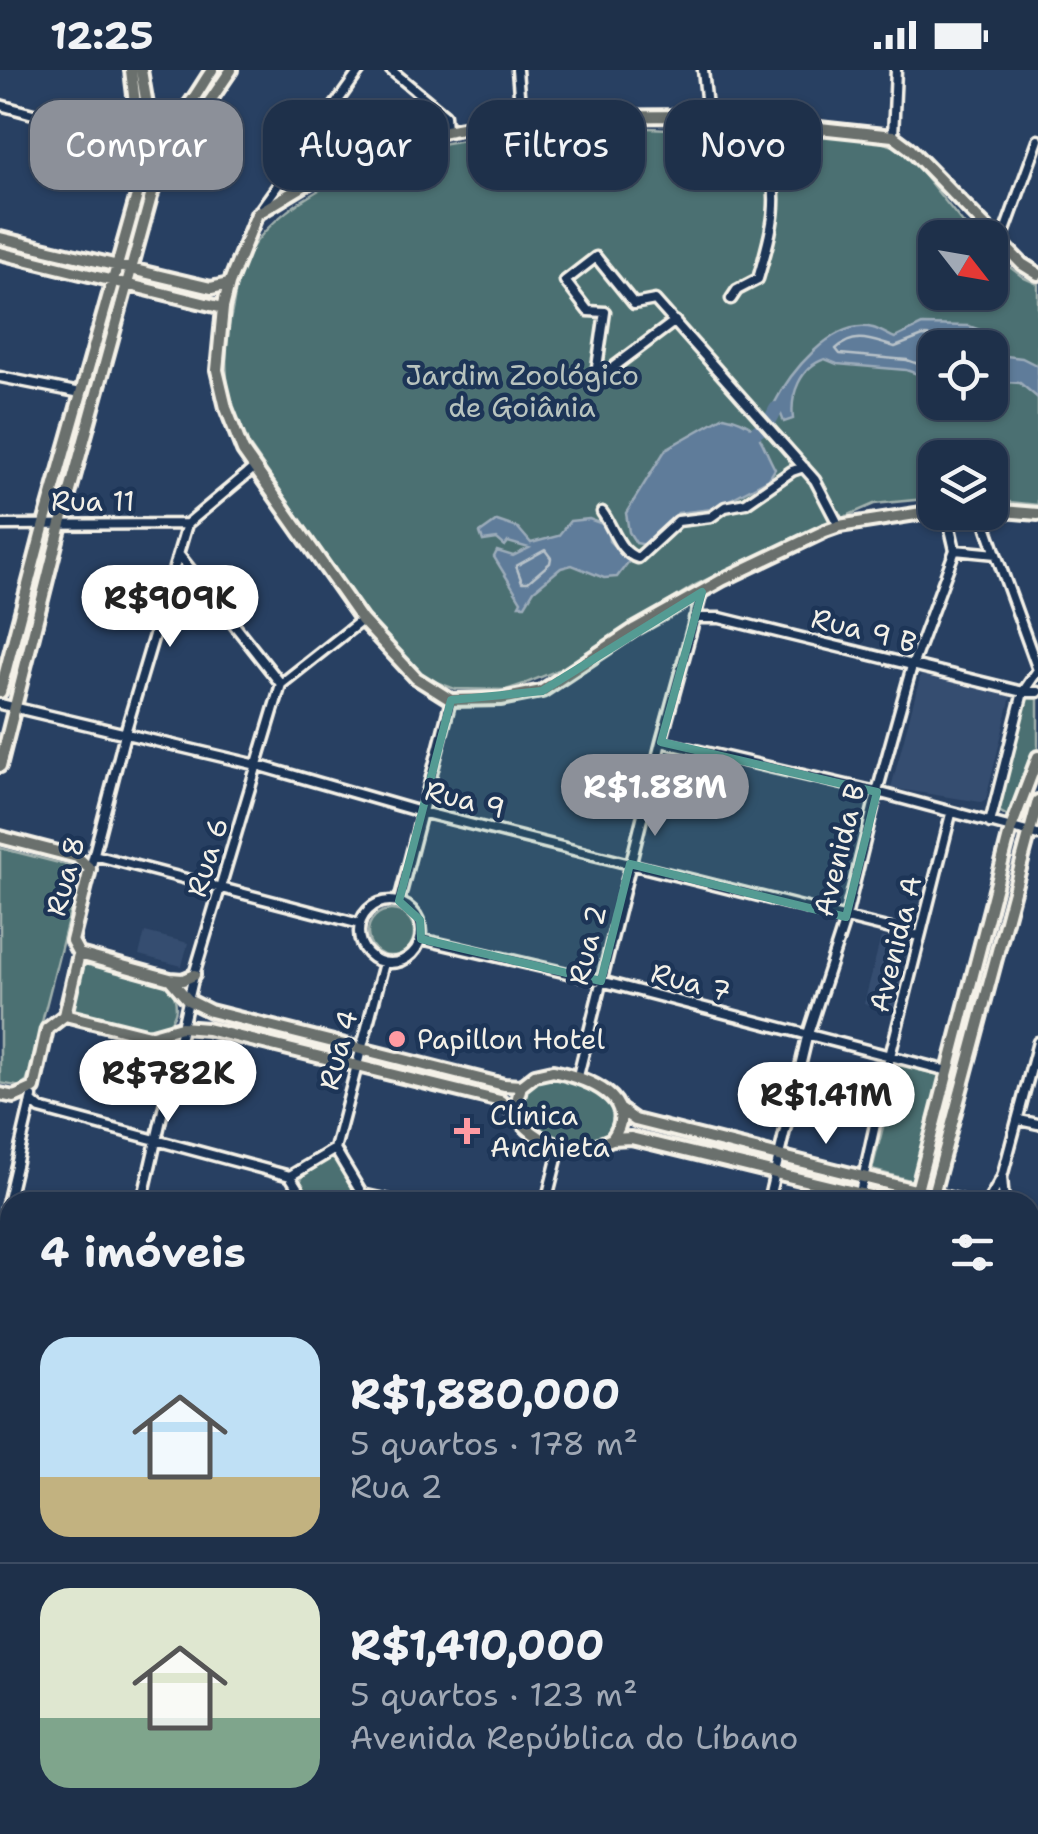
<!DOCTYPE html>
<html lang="pt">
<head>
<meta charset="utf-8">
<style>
  body { margin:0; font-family:"Shantell Sans",sans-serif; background:#2b3c54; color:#f1f3f6; height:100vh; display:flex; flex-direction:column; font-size:38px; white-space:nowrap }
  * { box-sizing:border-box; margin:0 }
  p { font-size:32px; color:#a1a9b5 }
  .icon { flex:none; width:55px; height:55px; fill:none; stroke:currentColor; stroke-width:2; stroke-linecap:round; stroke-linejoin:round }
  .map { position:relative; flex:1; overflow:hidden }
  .side { position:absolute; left:0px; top:1122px; width:1040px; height:642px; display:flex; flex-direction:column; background:#1e304a; border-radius:30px 30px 0 0; box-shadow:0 2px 8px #0004,0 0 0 2px #3c4b62 }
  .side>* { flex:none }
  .hud { position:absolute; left:30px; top:30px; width:980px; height:90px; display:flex; gap:20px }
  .needle { width:65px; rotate:121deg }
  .controls { position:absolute; left:918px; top:150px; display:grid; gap:20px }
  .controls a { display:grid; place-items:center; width:90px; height:90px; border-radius:20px; background:#1e304a; box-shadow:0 2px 8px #0004,0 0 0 2px #3c4b62; font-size:50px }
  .price { position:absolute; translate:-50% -85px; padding:0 22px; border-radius:35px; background:#fff; color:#222; font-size:32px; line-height:65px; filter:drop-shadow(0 2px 5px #0008) }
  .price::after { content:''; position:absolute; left:50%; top:60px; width:30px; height:22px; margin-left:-15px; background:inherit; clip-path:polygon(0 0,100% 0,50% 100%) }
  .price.on { background:#8c9099; color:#fff }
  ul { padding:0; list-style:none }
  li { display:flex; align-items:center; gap:30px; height:250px; padding:0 40px }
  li+li { border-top:2px solid #3c4b62 }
  li span { display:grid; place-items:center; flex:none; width:280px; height:200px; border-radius:30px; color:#555 }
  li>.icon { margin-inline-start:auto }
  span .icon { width:120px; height:120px; fill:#fffc; stroke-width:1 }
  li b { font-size:42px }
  h2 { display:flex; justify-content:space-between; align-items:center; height:120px; padding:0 40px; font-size:42px }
  .chip { padding:0 35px; border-radius:30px; background:#1e304a; box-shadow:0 2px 8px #0004,0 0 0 2px #3c4b62; font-size:35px; line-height:90px }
  .chip.on { background:#8c9099; color:#fff }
  .status { display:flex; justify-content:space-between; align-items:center; height:70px; padding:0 50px; background:#1e304a; direction:ltr }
  .status svg { height:28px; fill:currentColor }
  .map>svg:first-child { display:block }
  .built { fill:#364d70 }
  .green { fill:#4c7072; stroke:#a0b0ad; stroke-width:2.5; fill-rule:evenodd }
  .water { fill:#5f7c9a; stroke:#9babb9; stroke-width:2.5 }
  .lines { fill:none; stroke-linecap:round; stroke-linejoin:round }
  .shore { stroke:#b8c2c9; stroke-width:2.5 }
  .river { stroke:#5f7c9a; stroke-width:14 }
  .minor-casing { stroke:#f4f1e8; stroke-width:15 }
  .major-casing { stroke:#f4f1e8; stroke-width:18 }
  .minor { stroke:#1d3557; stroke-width:8 }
  .major { stroke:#6a706d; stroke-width:10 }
  .marked { fill:#549b93; fill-opacity:0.2; stroke:#549b93; stroke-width:8; stroke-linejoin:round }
  .poi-dot { fill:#ff9aa2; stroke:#1d3557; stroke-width:4 }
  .labels { text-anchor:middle; stroke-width:9; stroke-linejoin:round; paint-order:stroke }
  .park-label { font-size:28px; fill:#b9c4bf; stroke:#1d3557 }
  .street-label { font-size:28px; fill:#f4f1e8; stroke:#1d3557 }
  .poi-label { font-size:28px; fill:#f4f1e8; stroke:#1d3557; text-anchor:start }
</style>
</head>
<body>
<div class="status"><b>12:25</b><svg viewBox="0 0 49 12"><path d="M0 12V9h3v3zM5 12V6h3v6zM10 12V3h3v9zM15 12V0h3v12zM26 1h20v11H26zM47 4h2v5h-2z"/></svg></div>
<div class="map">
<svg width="1038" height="1764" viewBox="0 0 1038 1764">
  <rect width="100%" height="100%" fill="#284062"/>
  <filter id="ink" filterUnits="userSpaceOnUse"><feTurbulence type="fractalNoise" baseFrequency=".01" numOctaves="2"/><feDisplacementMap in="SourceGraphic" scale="20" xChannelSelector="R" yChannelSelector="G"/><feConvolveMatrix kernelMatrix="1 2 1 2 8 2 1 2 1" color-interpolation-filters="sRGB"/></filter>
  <g filter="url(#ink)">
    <!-- built -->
    <path class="built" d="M 922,600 L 1011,626 L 986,729 L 981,732 L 891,718 Z
      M 145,862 L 188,873 L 182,896 L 139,885 Z
      M 881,867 L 904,872 L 907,880 L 893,940 L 864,934 Z"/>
    <!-- green -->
    <path class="green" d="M 648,58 L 866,68 L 894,76 L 909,86 L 974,167 L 935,168 L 935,222 L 990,222 L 990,182 L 1024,208 L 1038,214 L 1038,435 L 990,430 L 990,388 L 935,388 L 935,428 L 874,434 L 762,483 L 695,515 L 561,599 L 524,614 L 506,620 L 455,619 L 433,611 L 414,598 L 372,553 L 236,356 C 224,315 223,278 233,236 C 235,224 237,210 241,199 C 267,128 388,82 458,71 C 521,62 585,60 648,58 ZM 935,278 L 990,278 L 990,332 L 935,332 Z
      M 1028,628 L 1038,629 L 1038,687 L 1014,743 L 1008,746 L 995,739 L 1020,641 Z
      M 0,778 L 71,796 L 79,807 L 27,1011 L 21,1017 L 0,1013 Z
      M368 863a23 23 0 1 1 46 0a23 23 0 1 1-46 0Z
      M 82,890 C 98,894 159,907 168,916 C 174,920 176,931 176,938 C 175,950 165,958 155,961 L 70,941 Z
      M 899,995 L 944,1006 L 917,1112 L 872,1100 Z
      M 549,1007 C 572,1010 597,1016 612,1035 C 645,1075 548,1091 524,1045 C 516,1030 522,1022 532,1011 Z
      M 330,1088 L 337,1091 L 353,1118 C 346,1135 328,1133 312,1132 L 300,1112 L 303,1106 Z
      M 10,1323 L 10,1585 L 0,1589 L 0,1326 Z"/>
    <!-- water -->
    <path class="water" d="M 922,255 L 969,256 L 983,261 L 969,277 L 935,278 L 935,310 L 906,300 L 837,294 L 825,289 C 800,297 790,325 793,349 L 784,352 L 780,342 L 773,336 C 789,304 832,248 873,258 C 880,260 888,265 895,268 Z
      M 990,284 L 1022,288 L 1038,296 L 1038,328 L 1020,313 L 991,311 Z
      M 724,346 C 762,354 758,368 775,399 L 769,409 L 712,439 L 678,443 L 647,475 L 636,473 L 629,462 L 626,443 L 666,379 Z
      M 589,449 L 608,456 L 609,471 L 629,491 L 617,507 L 604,508 L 572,495 L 561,498 L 534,520 L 525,535 L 519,535 L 521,531 L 494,487 L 497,481 L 513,486 L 529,478 L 508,472 L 505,476 L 497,469 L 483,471 L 480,463 L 497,451 L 518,458 L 531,473 L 558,466 L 570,451 Z"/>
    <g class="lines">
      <!-- shore -->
      <path class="shore" d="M 935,300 L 907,290 L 840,284 L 836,279 C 856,261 872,271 895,277 L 923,266 L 959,267 L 962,278
        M 545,480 L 551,488 L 550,493 L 528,512 L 522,512 L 516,496 Z"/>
      <!-- river -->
      <path class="river" d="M 756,362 L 768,354 L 776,339"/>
      <!-- minor casing -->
      <g class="minor-casing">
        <path id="minor" d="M 391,0 L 445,45 L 446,61
          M 517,0 L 521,47
          M 703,0 L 708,46
          M 0,35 L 114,66 L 140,65
          M 893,66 L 896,0
          M 260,140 L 360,0
          M 1001,172 L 1038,70
          M 731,229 L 737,220 L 758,209 C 772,160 782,130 766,80 L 748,74 L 750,49
          M 675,251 L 595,311 L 605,242 L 588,241 L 565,211 L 596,187 L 634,234 L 655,230 L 815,410 L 839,456
          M 0,307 L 81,323
          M 602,442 C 614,458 618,482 638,488 L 678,451 L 711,447 L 725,437 L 746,433 L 792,401 L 804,397
          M 187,454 L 254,398
          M 0,455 L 187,454
          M 955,480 L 996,484 L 1038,600
          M 996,484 L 987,458 L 996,440
          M 179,485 L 281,614
          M 694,548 L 720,548 L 1023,622 L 1038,622
          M 281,614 L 362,550
          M 0,634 L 257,695 L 421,742 L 919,866
          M 661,672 L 877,722 L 1038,765
          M 990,753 L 1023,622 L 1038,600
          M 94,785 L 360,854
          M 90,799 L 127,656 L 187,454
          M359 862a31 31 0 1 1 62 0a31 31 0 1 1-62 0Z
          M 399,831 L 451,630
          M 421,869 L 589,908 L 948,1001
          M 578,1006 L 661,672 L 702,522
          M 31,1031 L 40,1039 L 290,1106
          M 1019,1050 L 1038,1054
          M 335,1079 L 384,893
          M 1002,1107 L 1004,1132
          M 362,1124 L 398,1132
          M 142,1132 L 194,905 L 281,614
          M 306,1132 L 290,1106 L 335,1079 L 362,1124
          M 347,1132 L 362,1124
          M 546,1132 L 560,1077
          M 768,1132 L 807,967 L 846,847 L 877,722 L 912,596 L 955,480 L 949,454 L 942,442
          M 858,1132 L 890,986 L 951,744
          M 988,1132 L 1002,1107 L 1038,972
          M 0,1164 L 32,1027
          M 0,1319 L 10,1315
          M 1030,1336 L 1038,1303
          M 1030,1349 L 1038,1351
          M 1030,1444 L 1038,1446
          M 313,1755 L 319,1764
          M 392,1755 L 395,1764
          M 451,1755 L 454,1764
          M 583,1755 L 593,1764
          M 623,1755 L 626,1764
          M 976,1755 L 985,1764
          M 614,1764 L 616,1755
          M 922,1764 L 925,1755"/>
      </g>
      <!-- major casing -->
      <g class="major-casing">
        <path id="major" d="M 141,0 L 156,88 L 155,108
          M 317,57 C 321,76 329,81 346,90
          M 146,64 C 180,60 194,26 212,0
          M 0,168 L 211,218 L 229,214
          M 0,183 L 223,238
          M 990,440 L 1038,444
          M 935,441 L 839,456 L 825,461 L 724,509 L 635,559 L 542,621 L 501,629 L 451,630 L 416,608 L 362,550 L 243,381 L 226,338 L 217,300 L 223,238 L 229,214 L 257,144 L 346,90 L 446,61 L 521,47 L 708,46 L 893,66 L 909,78 L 1022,194 L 1038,204
          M 0,622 L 44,454 L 139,118 L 142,93 L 131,0
          M 0,696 L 61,454 L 155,112 L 231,0
          M 0,767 L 77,787 L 90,799 L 72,871 L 79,884 L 65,945 L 47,959 L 34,1018 L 14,1027 L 0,1024
          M 79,884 L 170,909 L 188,930 L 210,941 L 504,1015 L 521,1016
          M 170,909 L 183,910 L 194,905
          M 65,945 L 149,966 L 181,957 L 207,959 L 500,1031 L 514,1042
          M 150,967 L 165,974 L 174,986
          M 553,1001 C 586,1008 642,1028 612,1069 C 576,1087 536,1076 514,1042 L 521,1016 L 535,1005 Z
          M 621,1040 L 635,1050 L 963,1132
          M 612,1069 L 631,1068 L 895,1132
          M 914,1132 L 1011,758 L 1038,687
          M 931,1132 L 1038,731
          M 1030,1149 L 1038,1151
          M 1030,1163 L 1038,1165
          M 1030,1505 L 1038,1517
          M 1030,1523 L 1038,1535
          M 0,1597 L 10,1591
          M 0,1638 L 10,1639
          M 0,1723 L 10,1687
          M 137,1755 L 154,1764
          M 176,1755 L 206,1760 L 243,1755
          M 266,1764 L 280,1755
          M 754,1764 L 756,1755
          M 771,1764 L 773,1755"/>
      </g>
      <!-- minor -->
      <use href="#minor" class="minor"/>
      <!-- major -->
      <use href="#major" class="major"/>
    </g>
  </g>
  <!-- marked area -->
  <path class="marked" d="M 702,522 L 661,672 L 877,722 L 846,847 L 630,794 L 601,911 L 421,869 L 420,850 L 399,831 L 451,630 L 542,621 Z"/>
  <!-- markers -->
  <g class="poi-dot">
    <circle cx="397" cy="969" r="10"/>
    <path d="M462 1046h10v10h10v10h-10v10h-10v-10h-10v-10h10z"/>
  </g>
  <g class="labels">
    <!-- park labels -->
    <g class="park-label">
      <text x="522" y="315">Jardim Zoológico<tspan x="522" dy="32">de Goiânia</tspan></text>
    </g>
    <!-- street labels -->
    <g class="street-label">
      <text x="93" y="441">Rua 11</text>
      <text transform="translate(864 560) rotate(14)" y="10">Rua 9 B</text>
      <text transform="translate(465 729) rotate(14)" y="10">Rua 9</text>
      <text transform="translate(839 780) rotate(-76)" y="10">Avenida B</text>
      <text transform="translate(207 787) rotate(-73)" y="10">Rua 6</text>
      <text transform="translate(65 806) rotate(-75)" y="10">Rua 8</text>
      <text transform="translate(895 874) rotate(-76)" y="10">Avenida A</text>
      <text transform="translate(587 875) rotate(-76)" y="10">Rua 2</text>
      <text transform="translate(691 912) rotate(15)" y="10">Rua 7</text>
      <text transform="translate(338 980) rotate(-75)" y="10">Rua 4</text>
    </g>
    <!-- poi labels -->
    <g class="poi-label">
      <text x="417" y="979">Papillon Hotel</text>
      <text x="490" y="1055">Clínica<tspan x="490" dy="32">Anchieta</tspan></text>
    </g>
  </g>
</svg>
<div class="controls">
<a><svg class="needle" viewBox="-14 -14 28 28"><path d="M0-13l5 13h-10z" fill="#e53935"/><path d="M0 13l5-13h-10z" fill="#a1a9b5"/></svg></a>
<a><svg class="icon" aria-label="locate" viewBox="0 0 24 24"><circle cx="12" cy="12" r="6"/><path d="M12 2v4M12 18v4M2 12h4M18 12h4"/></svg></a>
<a><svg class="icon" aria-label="layers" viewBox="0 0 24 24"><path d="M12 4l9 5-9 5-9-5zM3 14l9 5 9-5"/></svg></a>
</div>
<b class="price" style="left:170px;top:580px">R$909K</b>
<b class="price on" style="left:655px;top:769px">R$1.88M</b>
<b class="price" style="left:168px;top:1055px">R$782K</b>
<b class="price" style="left:826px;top:1077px">R$1.41M</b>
<div class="hud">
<a class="chip on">Comprar</a>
<a class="chip">Alugar</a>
<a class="chip">Filtros</a>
<a class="chip">Novo</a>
</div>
<section class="side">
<h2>4 imóveis<svg class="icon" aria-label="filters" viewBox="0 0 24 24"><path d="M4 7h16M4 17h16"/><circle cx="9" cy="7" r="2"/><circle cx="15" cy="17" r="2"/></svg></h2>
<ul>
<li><span style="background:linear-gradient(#bfe0f5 70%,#c2b280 0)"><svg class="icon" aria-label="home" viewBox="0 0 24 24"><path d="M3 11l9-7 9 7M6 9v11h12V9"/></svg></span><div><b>R$1,880,000</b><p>5 quartos · 178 m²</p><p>Rua 2</p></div></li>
<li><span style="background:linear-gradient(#dfe7d0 65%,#7fa58c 0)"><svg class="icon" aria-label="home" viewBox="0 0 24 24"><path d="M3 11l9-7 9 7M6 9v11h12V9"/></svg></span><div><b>R$1,410,000</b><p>5 quartos · 123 m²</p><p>Avenida República do Líbano</p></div></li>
</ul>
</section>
</div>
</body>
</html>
